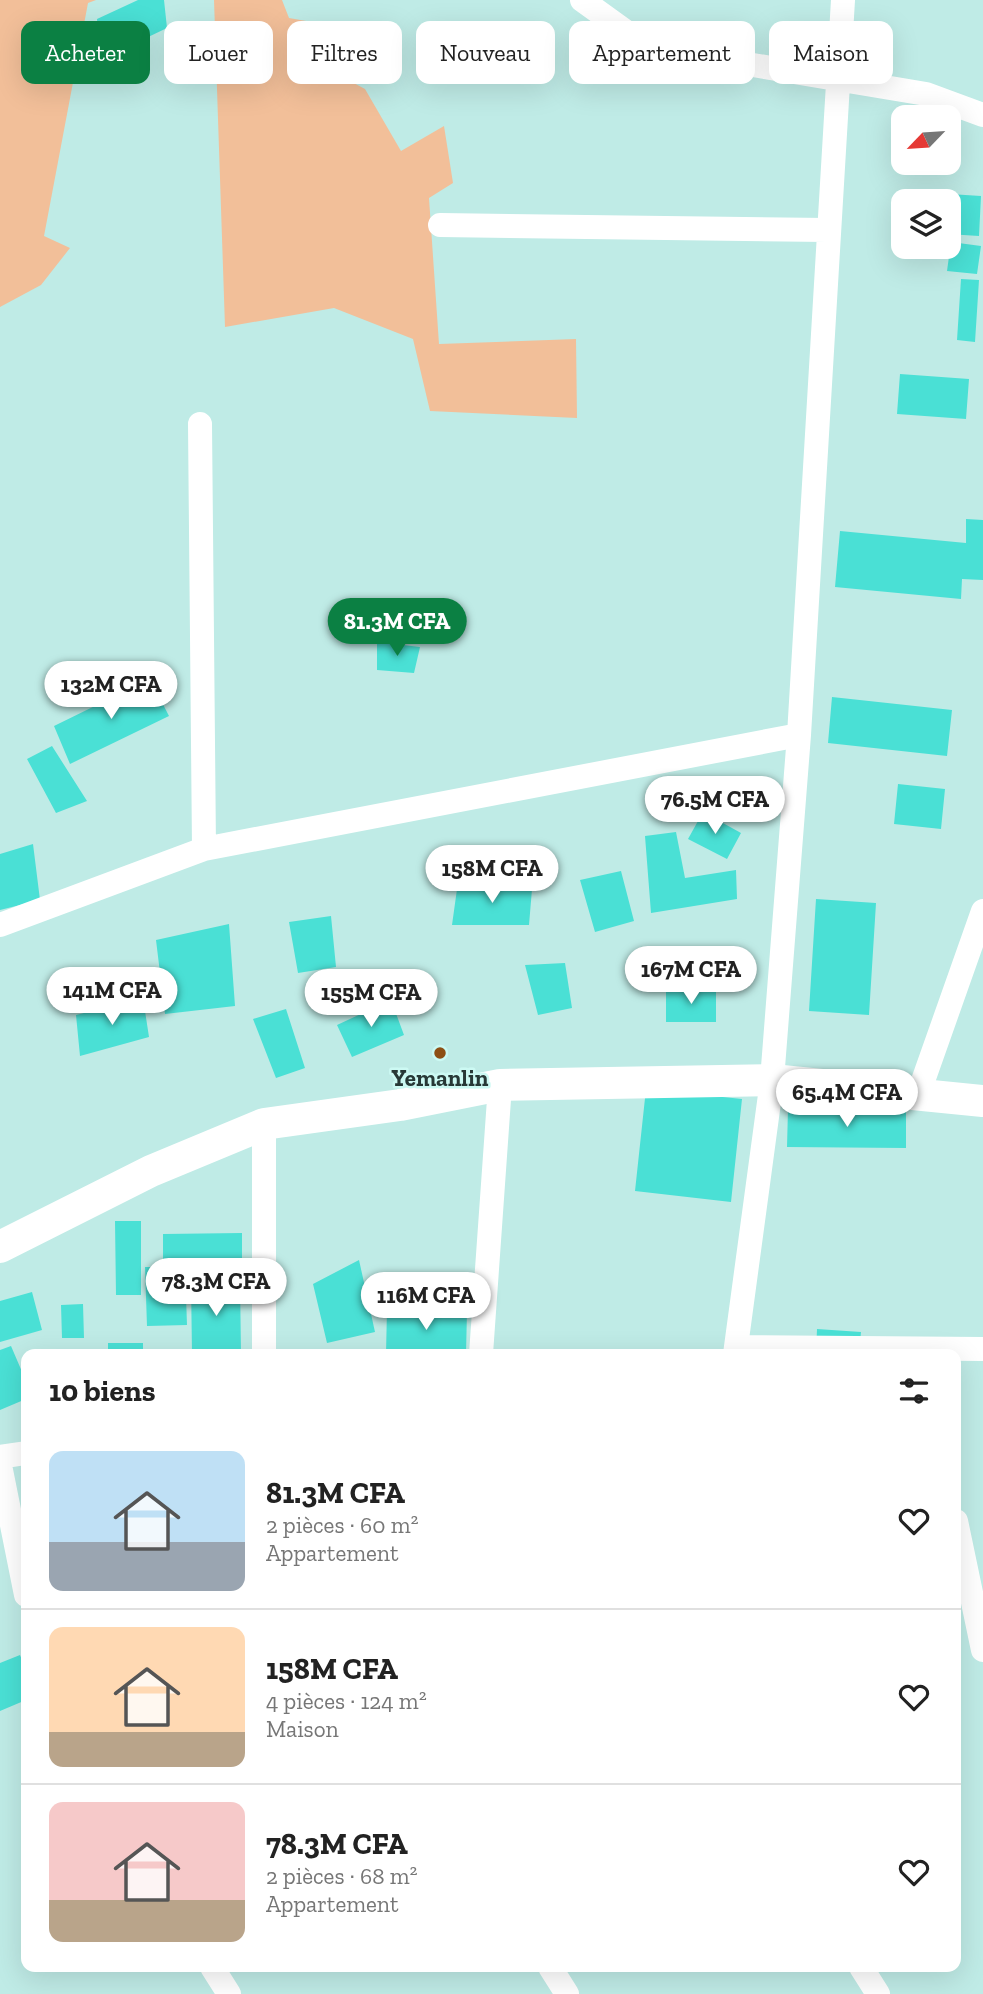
<!DOCTYPE html>
<html lang="fr">
<head>
<meta charset="utf-8">
<style>
  body { margin:0; font-family:"Zilla Slab",serif; background:#f2f2f2; color:#222; height:100vh; display:flex; flex-direction:column; font-size:26px; white-space:nowrap }
  * { box-sizing:border-box; margin:0 }
  p { font-size:23px; color:#767676 }
  .icon { flex:none; width:38px; height:38px; fill:none; stroke:currentColor; stroke-width:2; stroke-linecap:round; stroke-linejoin:round }
  .map { position:relative; flex:1; overflow:hidden }
  .sheet { position:absolute; left:21px; top:1349px; width:940px; height:623px; display:flex; flex-direction:column; background:#fff; border-radius:14px; box-shadow:0 7px 28px #0002 }
  .sheet>* { flex:none }
  .top-card { position:absolute; left:21px; top:21px; width:942px; height:63px; display:flex; gap:14px }
  .needle { width:46px; rotate:245deg }
  .controls { position:absolute; left:891px; top:105px; display:grid; gap:14px }
  .controls a { display:grid; place-items:center; width:70px; height:70px; border-radius:14px; background:#fff; box-shadow:0 7px 28px #0002; font-size:35px }
  .price { position:absolute; translate:-50% -60px; padding:0 16px; border-radius:24px; background:#fff; color:#222; font-size:23px; line-height:46px; filter:drop-shadow(0 2px 4px #0008) }
  .price::after { content:''; position:absolute; left:50%; top:42px; width:21px; height:16px; margin-left:-10px; background:inherit; clip-path:polygon(0 0,100% 0,50% 100%) }
  .price.active { background:#0b8043; color:#fff }
  ul { padding:0; list-style:none }
  li { display:flex; align-items:center; gap:21px; height:175px; padding:0 28px }
  li+li { border-top:2px solid #e0e0e0 }
  li span { display:grid; place-items:center; flex:none; width:196px; height:140px; border-radius:14px; color:#555 }
  li>.icon { margin-inline-start:auto }
  span .icon { width:84px; height:84px; fill:#fffc; stroke-width:1 }
  li b { font-size:30px }
  h2 { display:flex; justify-content:space-between; align-items:center; height:84px; padding:0 28px; font-size:30px }
  .chip { padding:0 24px; border-radius:14px; background:#fff; box-shadow:0 7px 28px #0002; font-size:24px; line-height:63px }
  .chip.active { background:#0b8043; color:#fff }
  .map>svg:first-child { display:block }
  .green { fill:#f2bf99 }
  .building { fill:#4ae0d5 }
  .lines { fill:none; stroke-linecap:round; stroke-linejoin:round }
  .minor { stroke:#fff; stroke-width:24 }
  .tertiary { stroke:#fff; stroke-width:32 }
  .poi-dot { fill:#8d4f14; stroke:#ccf9f3; stroke-width:2.5 }
  .labels { text-anchor:middle; stroke-width:5; stroke-linejoin:round; paint-order:stroke }
  .poi-label { font-size:23px; font-weight:bold; fill:#273836; stroke:#ccf9f3 }
</style>
</head>
<body>
<div class="map">
<svg width="983" height="1994" viewBox="0 0 983 1994">
  <rect width="100%" height="100%" fill="#bfebe6"/>
  <!-- green -->
  <path class="green" d="M 0,0 L 96,0 L 88,3 L 44,236 L 70,248 L 41,285 L 0,307 Z
    M 214,0 L 282,0 L 289,18 L 329,25 L 335,73 L 365,89 L 401,151 L 444,126 L 453,183 L 429,198 L 439,344 L 576,339 L 577,418 L 430,411 L 413,339 L 334,308 L 225,327 Z"/>
  <!-- building -->
  <path class="building" d="M 138,0 L 164,0 L 167,28 L 100,60 L 97,19 Z
    M 918,192 L 981,196 L 979,236 L 948,234 L 948,201 L 917,201 Z
    M 951,242 L 981,246 L 977,274 L 947,271 Z
    M 961,279 L 979,280 L 975,342 L 957,340 Z
    M 900,374 L 969,379 L 966,419 L 897,414 Z
    M 966,519 L 983,520 L 983,580 L 962,579 L 961,599 L 835,587 L 840,531 L 966,543 Z
    M 377,642 L 420,647 L 414,673 L 377,670 Z
    M 150,679 L 169,716 L 70,764 L 54,726 Z
    M 832,697 L 952,710 L 947,756 L 828,743 Z
    M 52,746 L 87,801 L 56,813 L 27,759 Z
    M 898,784 L 945,789 L 941,829 L 894,824 Z
    M 703,812 L 741,833 L 727,859 L 688,839 Z
    M 676,832 L 685,878 L 736,870 L 737,899 L 651,913 L 645,836 Z
    M 33,844 L 40,900 L 0,910 L 0,854 Z
    M 621,871 L 634,921 L 595,932 L 580,880 Z
    M 458,882 L 532,889 L 529,925 L 452,925 Z
    M 816,899 L 876,903 L 869,1015 L 809,1011 Z
    M 331,916 L 336,967 L 298,973 L 289,922 Z
    M 229,924 L 235,1006 L 165,1014 L 156,940 Z
    M 565,963 L 572,1008 L 538,1015 L 525,965 Z
    M 666,989 L 716,990 L 716,1022 L 666,1022 Z
    M 143,998 L 149,1037 L 80,1056 L 76,1015 Z
    M 391,1000 L 404,1035 L 352,1057 L 337,1025 Z
    M 286,1009 L 305,1068 L 276,1078 L 253,1019 Z
    M 646,1089 L 742,1099 L 731,1202 L 635,1191 Z
    M 788,1109 L 906,1110 L 906,1148 L 787,1147 Z
    M 115,1221 L 141,1221 L 141,1295 L 116,1295 Z
    M 242,1233 L 242,1267 L 185,1266 L 187,1325 L 147,1326 L 145,1267 L 163,1267 L 163,1234 Z
    M 359,1260 L 375,1332 L 327,1343 L 313,1284 Z
    M 191,1282 L 240,1282 L 241,1354 L 192,1354 Z
    M 32,1292 L 42,1330 L 0,1342 L 0,1301 Z
    M 83,1304 L 84,1338 L 62,1338 L 61,1305 Z
    M 387,1309 L 467,1311 L 466,1354 L 386,1354 Z
    M 817,1329 L 861,1332 L 859,1354 L 816,1354 Z
    M 108,1343 L 143,1343 L 143,1354 L 108,1354 Z
    M 11,1346 L 26,1381 L 26,1399 L 0,1410 L 0,1350 Z
    M 20,1655 L 26,1670 L 26,1700 L 0,1711 L 0,1663 Z"/>
  <g class="lines">
    <!-- minor -->
    <path class="minor" d="M 582,0 L 636,39 L 658,49 L 926,94 L 983,115
      M 440,225 L 827,230
      M 200,424 L 204,849
      M 0,925 L 204,849 L 799,735
      M 918,1095 L 983,911
      M 737,1347 L 983,1349
      M 264,1354 L 264,1124
      M 481,1354 L 500,1085
      M 735,1354 L 772,1080 L 799,735 L 843,0
      M 0,1457 L 26,1453
      M 0,1465 L 26,1595
      M 956,1521 L 983,1650
      M 212,1967 L 229,1994
      M 550,1967 L 567,1994
      M 861,1967 L 878,1994"/>
    <!-- tertiary -->
    <path class="tertiary" d="M 0,1247 L 151,1171 L 264,1124 L 400,1105 L 500,1085 L 772,1080 L 983,1101"/>
  </g>
  <!-- markers -->
  <circle class="poi-dot" cx="440" cy="1053" r="7"/>
  <g class="labels">
    <!-- poi labels -->
    <g class="poi-label">
      <text x="440" y="1086">Yemanlin</text>
    </g>
  </g>
</svg>
<div class="controls">
<a><svg class="needle" viewBox="-14 -14 28 28"><path d="M0-13l5 13h-10z" fill="#e53935"/><path d="M0 13l5-13h-10z" fill="#767676"/></svg></a>
<a><svg class="icon" aria-label="layers" viewBox="0 0 24 24"><path d="M12 4l9 5-9 5-9-5zM3 14l9 5 9-5"/></svg></a>
</div>
<b class="price active" style="left:397px;top:658px">81.3M CFA</b>
<b class="price" style="left:111px;top:721px">132M CFA</b>
<b class="price" style="left:715px;top:836px">76.5M CFA</b>
<b class="price" style="left:492px;top:905px">158M CFA</b>
<b class="price" style="left:691px;top:1006px">167M CFA</b>
<b class="price" style="left:112px;top:1027px">141M CFA</b>
<b class="price" style="left:371px;top:1029px">155M CFA</b>
<b class="price" style="left:847px;top:1129px">65.4M CFA</b>
<b class="price" style="left:216px;top:1318px">78.3M CFA</b>
<b class="price" style="left:426px;top:1332px">116M CFA</b>
<div class="top-card">
<a class="chip active">Acheter</a>
<a class="chip">Louer</a>
<a class="chip">Filtres</a>
<a class="chip">Nouveau</a>
<a class="chip">Appartement</a>
<a class="chip">Maison</a>
</div>
<section class="sheet">
<h2>10 biens<svg class="icon" aria-label="filters" viewBox="0 0 24 24"><path d="M4 7h16M4 17h16"/><circle cx="9" cy="7" r="2"/><circle cx="15" cy="17" r="2"/></svg></h2>
<ul>
<li><span style="background:linear-gradient(#bfe0f5 65%,#9aa5b1 0)"><svg class="icon" aria-label="home" viewBox="0 0 24 24"><path d="M3 11l9-7 9 7M6 9v11h12V9"/></svg></span><div><b>81.3M CFA</b><p>2 pièces · 60 m²</p><p>Appartement</p></div><svg class="icon" aria-label="heart" viewBox="0 0 24 24"><path d="M12 20l-8-8c-3-5 5-10 8-4 3-6 11-1 8 4z"/></svg></li>
<li><span style="background:linear-gradient(#ffd9b3 75%,#b9a48a 0)"><svg class="icon" aria-label="home" viewBox="0 0 24 24"><path d="M3 11l9-7 9 7M6 9v11h12V9"/></svg></span><div><b>158M CFA</b><p>4 pièces · 124 m²</p><p>Maison</p></div><svg class="icon" aria-label="heart" viewBox="0 0 24 24"><path d="M12 20l-8-8c-3-5 5-10 8-4 3-6 11-1 8 4z"/></svg></li>
<li><span style="background:linear-gradient(#f6c9c9 70%,#b9a48a 0)"><svg class="icon" aria-label="home" viewBox="0 0 24 24"><path d="M3 11l9-7 9 7M6 9v11h12V9"/></svg></span><div><b>78.3M CFA</b><p>2 pièces · 68 m²</p><p>Appartement</p></div><svg class="icon" aria-label="heart" viewBox="0 0 24 24"><path d="M12 20l-8-8c-3-5 5-10 8-4 3-6 11-1 8 4z"/></svg></li>
</ul>
</section>
</div>
</body>
</html>
